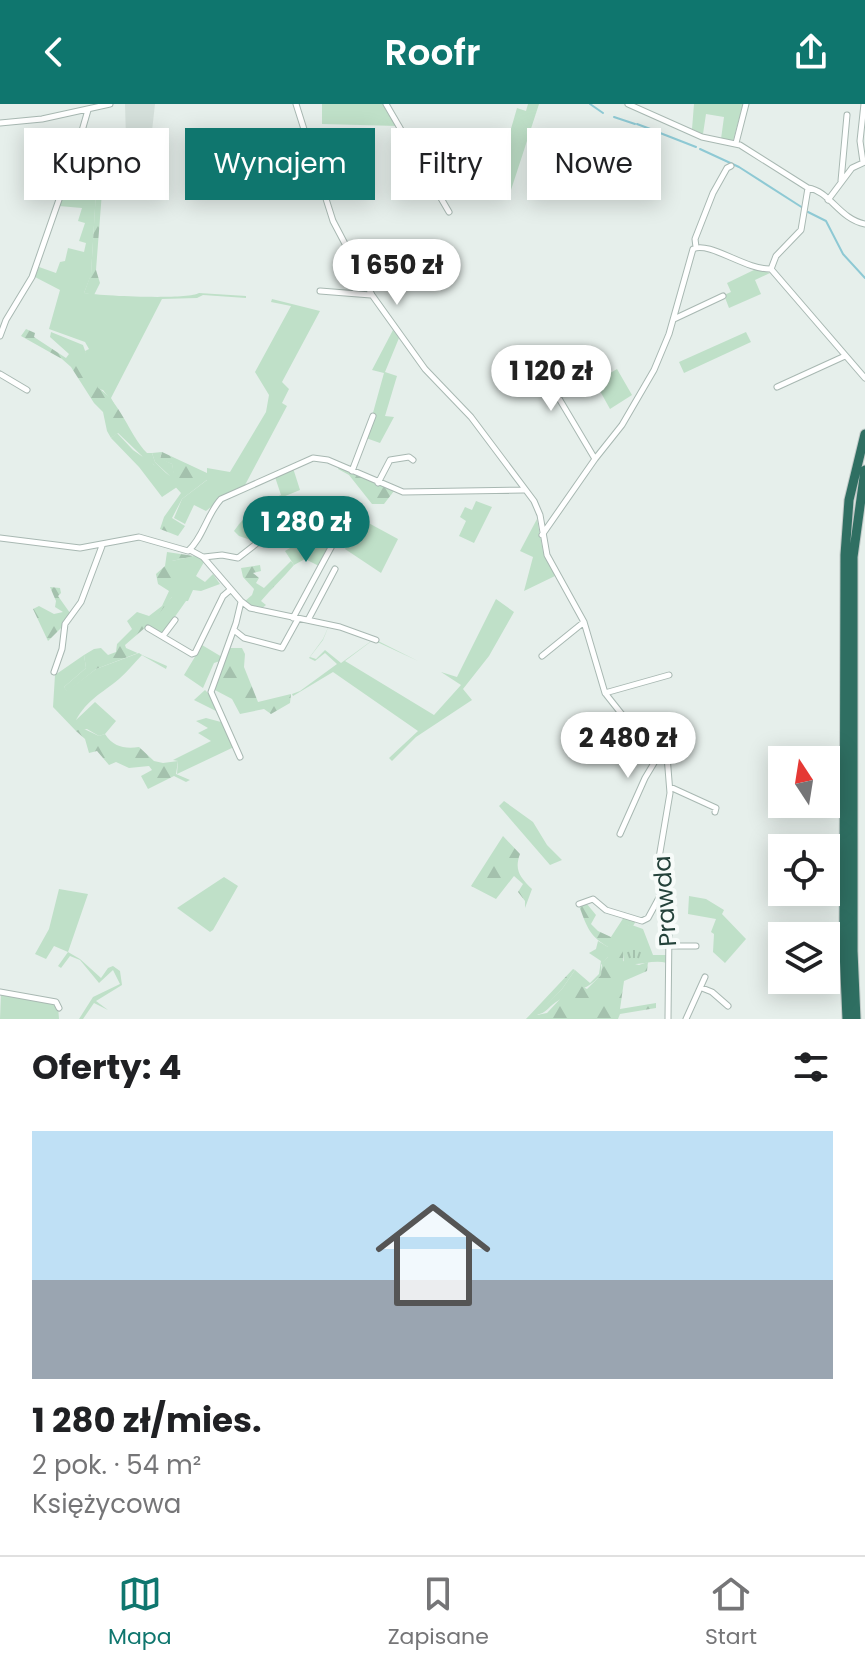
<!DOCTYPE html>
<html lang="pl">
<head>
<meta charset="utf-8">
<style>
  body { margin:0; font-family:Poppins,sans-serif; background:#f2f2f2; color:#202124; height:100vh; display:flex; flex-direction:column; font-size:30px; white-space:nowrap }
  * { box-sizing:border-box; margin:0 }
  p { font-size:26px; color:#757577 }
  .icon { flex:none; width:44px; height:44px; fill:none; stroke:currentColor; stroke-width:2; stroke-linecap:round; stroke-linejoin:round }
  .map { position:relative; height:915px; overflow:hidden }
  .details { display:flex; flex-direction:column; background:#fff; flex:1 }
  .details>* { flex:none }
  .banner { position:absolute; left:24px; top:24px; width:818px; height:72px; display:flex; gap:16px }
  .needle { width:52px; rotate:348deg }
  .buttons { position:absolute; left:768px; top:642px; display:grid; gap:16px }
  .buttons a { display:grid; place-items:center; width:72px; height:72px; border-radius:0px; background:#fff; box-shadow:0 4px 20px #0003; font-size:40px }
  .price { position:absolute; translate:-50% -68px; padding:0 18px; border-radius:28px; background:#fff; color:#222; font-size:26px; line-height:52px; filter:drop-shadow(0 2px 4px #0008) }
  .price::after { content:''; position:absolute; left:50%; top:48px; width:24px; height:18px; margin-left:-12px; background:inherit; clip-path:polygon(0 0,100% 0,50% 100%) }
  .price.on { background:#0f766e; color:#fff }
  ul { padding:0; list-style:none }
  li { display:grid; align-content:center; gap:16px; height:424px; padding:0 32px }
  li+li { border-top:2px solid #e0e0e0 }
  li span { display:grid; place-items:center; height:248px; border-radius:0px; color:#555 }
  li>.icon { margin-inline-start:auto }
  span .icon { width:144px; height:144px; fill:#fffc; stroke-width:1 }
  li b { font-size:34px }
  h2 { display:flex; justify-content:space-between; align-items:center; height:96px; padding:0 32px; font-size:34px }
  .chip { padding:0 28px; border-radius:0px; background:#fff; box-shadow:0 4px 20px #0003; font-size:28px; line-height:72px }
  .chip.on { background:#0f766e; color:#fff }
  header { display:flex; justify-content:space-between; align-items:center; height:104px; padding:0 32px; background:#0f766e; color:#fff; font-size:36px; font-weight:600 }
  .tabs { display:flex; justify-content:space-around; align-items:center; height:112px; border-top:2px solid #e0e0e0; background:#fff; font-size:22px; color:#757577 }
  .tabs a { display:grid; justify-items:center; gap:4px }
  .tabs .on { color:#0f766e }
  .map>svg:first-child { display:block }
  .built { fill:#d4dfda }
  .green { fill:#bfe0c8 }
  .forest { fill:url(#forest-firs) }
  .park { fill:url(#park-tufts) }
  .lines { fill:none; stroke-linecap:round; stroke-linejoin:round }
  .stream { stroke:#8ec9d4; stroke-width:2 }
  .minor-casing { stroke:#a8b8b2; stroke-width:7 }
  .highway-casing { stroke:#c2cac8; stroke-width:11 }
  .minor { stroke:#fff; stroke-width:5 }
  .highway { stroke:#2f6f62; stroke-width:9 }
  .labels { text-anchor:middle; stroke-width:8; stroke-linejoin:round; paint-order:stroke }
  .street-label { font-size:24px; fill:#24423a; stroke:#f7fbf9 }
</style>
</head>
<body>
<header><svg class="icon" aria-label="back" viewBox="0 0 24 24"><path d="M15 5l-7 7 7 7"/></svg>Roofr<svg class="icon" aria-label="share" viewBox="0 0 24 24"><path d="M12 15V3M7 8l5-5 5 5M5 13v7h14v-7"/></svg></header>
<div class="map">
<svg width="865" height="915" viewBox="0 0 865 915">
  <defs>
    <pattern id="forest-firs" width="22" height="20" patternUnits="userSpaceOnUse" patternTransform="scale(2)"><rect width="22" height="20" fill="#bfe0c8"/><path d="M5 1l3.5 6h-7zM16 11l3.5 6h-7z" fill="#a4c1ad"/></pattern>
    <pattern id="park-tufts" width="24" height="20" patternUnits="userSpaceOnUse" patternTransform="scale(2)"><rect width="24" height="20" fill="#bfe0c8"/><path d="M3 7l-1-3M5 7V3M7 7l1-3M15 17l-1-3M17 17v-4M19 17l1-3" fill="none" stroke="#a4c1ad"/></pattern>
  </defs>
  <rect width="100%" height="100%" fill="#e6efeb"/>
  <!-- built -->
  <path class="built" d="M 125,0 L 155,0 L 151,36 L 126,35 Z"/>
  <!-- green -->
  <path class="green" d="M 322,0 L 385,0 L 398,22 L 322,20 Z
    M 528,0 L 539,0 L 511,86 L 500,63 L 517,4 L 526,7 Z
    M 694,0 L 743,0 L 733,37 L 721,35 L 724,13 L 706,10 L 703,30 L 692,25 Z
    M 124,36 L 151,36 L 148,83 L 99,82 L 98,88 L 96,88 L 91,171 L 84,189 C 102,192 187,196 199,189 L 246,192 L 246,194 L 203,191 L 197,194 L 162,195 L 111,294 L 116,303 L 103,286 L 98,285 L 88,262 L 85,247 L 89,245 L 85,238 L 49,225 L 60,186 L 35,173 L 39,163 L 56,169 L 60,158 L 65,157 L 68,144 L 84,148 L 86,139 L 79,137 L 85,119 L 78,117 L 82,104 L 59,102 L 62,92 L 86,93 L 88,82 L 98,82 L 99,79 L 66,78 L 73,61 L 100,60 L 101,43 L 107,43 L 108,46 L 124,46 Z
    M 756,165 L 770,169 L 755,176 L 761,190 L 729,204 L 724,191 L 731,188 L 727,179 Z
    M 272,195 L 320,207 L 282,278 L 289,285 L 282,299 L 287,302 L 245,381 L 223,393 L 206,407 L 194,401 L 185,420 L 174,414 L 182,395 L 207,376 L 207,364 L 230,368 L 266,308 L 269,291 L 255,268 L 291,202 L 271,198 Z
    M 393,226 L 399,234 L 385,268 L 397,272 L 385,312 L 394,313 L 380,339 L 366,334 L 384,269 L 372,266 Z
    M 746,228 L 751,238 L 684,269 L 679,258 Z
    M 617,265 L 632,291 L 610,305 L 595,278 Z
    M 117,329 L 133,346 L 170,372 L 155,358 L 152,349 L 162,348 L 160,354 L 172,360 L 177,383 L 162,393 L 139,363 L 111,334 Z
    M 293,364 L 300,386 L 273,397 L 282,415 L 320,402 L 288,415 L 257,438 L 239,432 L 234,427 C 246,409 261,399 281,391 L 275,373 Z
    M 476,397 L 492,403 L 474,439 L 459,432 L 466,417 L 460,413 L 465,403 L 472,406 Z
    M 361,406 L 349,427 L 333,438 L 319,462 L 305,455 L 294,461 L 285,447 L 295,441 L 296,436 Z
    M 537,415 L 543,447 L 555,472 L 524,487 L 533,453 L 520,447 Z
    M 363,416 L 398,435 L 381,469 L 345,445 Z
    M 194,452 L 202,454 L 204,458 L 196,472 L 205,478 L 213,470 L 220,480 L 201,487 L 193,486 L 188,497 L 186,497 L 162,531 L 146,521 L 172,493 L 172,457 Z
    M 496,495 L 514,508 L 489,552 L 463,585 L 472,596 L 416,633 L 392,657 L 389,654 L 418,627 L 333,568 L 293,592 L 292,590 L 300,587 L 337,560 L 325,549 L 315,557 L 309,554 L 323,535 L 330,519 L 323,536 L 310,553 L 316,555 L 325,546 L 341,559 L 374,535 L 418,557 L 373,536 L 345,557 L 434,611 L 461,581 L 441,568 L 457,573 Z
    M 202,541 L 222,553 L 220,557 L 214,559 L 203,584 L 184,571 Z
    M 139,549 L 142,551 C 134,559 127,568 119,575 C 101,590 88,595 76,616 L 95,598 L 116,617 L 105,630 L 99,632 L 87,625 L 76,627 L 53,603 L 55,571 L 84,551 L 86,564 L 64,583 L 67,587 L 96,565 Z
    M 205,586 L 209,590 L 234,643 L 177,670 L 178,657 L 173,656 L 211,637 L 198,629 L 208,624 L 196,617 L 206,614 L 221,618 L 216,607 L 194,596 Z
    M 504,697 L 533,718 L 547,741 L 562,756 L 550,761 L 499,702 Z
    M 224,773 L 238,782 L 213,826 L 210,828 L 177,804 Z
    M 59,785 L 88,790 L 68,848 L 80,855 L 101,874 L 108,864 L 113,862 L 120,867 L 122,881 L 96,897 L 108,906 L 94,899 L 83,915 L 79,915 L 93,893 L 120,880 L 113,866 L 99,879 L 80,856 L 70,852 L 61,864 L 58,862 L 68,848 L 54,842 L 46,855 L 35,850 L 49,825 Z
    M 689,792 L 706,795 L 724,806 L 722,810 L 746,835 L 725,859 L 713,848 L 714,830 L 711,828 L 716,815 L 688,810 Z
    M 598,837 L 608,843 L 608,853 L 601,861 L 601,871 C 585,888 574,886 556,898 C 547,904 547,909 536,911 L 562,885 L 575,866 L 590,879 L 599,870 L 601,857 L 589,849 L 596,845 Z
    M 1,890 L 44,895 L 58,902 L 59,915 L 0,915 Z"/>
  <!-- forest -->
  <path class="forest" d="M 96,87 L 102,88 L 96,166 L 100,179 L 94,191 L 84,189 L 91,170 Z
    M 26,225 L 35,229 L 34,233 L 66,254 L 69,250 L 50,233 L 51,228 L 83,241 L 98,284 C 121,298 129,331 147,349 L 152,349 L 155,358 L 170,373 L 167,375 L 153,360 L 144,359 L 142,352 L 118,329 L 111,334 L 107,327 L 103,308 L 94,299 L 71,263 L 62,255 L 21,232 Z
    M 162,348 L 207,369 L 208,375 L 182,395 L 172,414 L 185,422 L 178,432 L 160,425 L 164,413 L 181,389 L 171,378 L 174,373 L 172,360 L 160,355 Z
    M 339,363 L 394,387 L 384,400 L 372,400 L 349,371 L 338,365 Z
    M 167,448 L 194,452 L 172,457 L 172,493 L 154,516 L 125,541 L 126,544 L 167,562 L 166,565 L 138,549 L 96,565 L 67,588 L 64,583 L 86,564 L 84,551 L 94,545 L 101,544 L 108,551 L 116,548 L 117,540 L 132,525 L 127,517 L 137,508 L 149,512 L 162,502 L 169,487 L 158,480 L 156,470 L 165,462 Z
    M 291,457 L 294,461 C 284,473 271,485 261,497 L 266,501 L 261,505 L 244,498 L 252,491 L 254,485 L 243,473 L 241,464 L 260,461 L 261,467 L 253,469 L 259,474 L 256,479 L 264,484 Z
    M 50,483 L 60,484 L 61,489 L 58,492 L 70,509 L 61,524 L 48,537 L 33,505 L 39,502 L 54,510 L 63,508 L 55,503 L 56,497 Z
    M 229,544 L 242,544 L 245,550 L 244,563 L 258,598 L 291,590 L 290,599 L 271,610 L 264,605 L 240,610 L 232,595 L 213,585 Z
    M 82,624 L 99,632 L 105,630 C 113,643 125,645 139,643 L 154,657 L 163,659 L 178,657 L 176,670 L 190,676 L 186,678 L 174,672 L 148,685 L 141,672 L 152,666 L 149,662 L 129,664 L 116,658 L 109,661 L 97,647 L 89,649 L 85,635 L 76,627 Z
    M 503,732 L 520,750 C 514,766 520,773 532,785 L 525,804 L 525,797 L 518,788 L 523,780 L 514,772 L 496,795 L 471,782 Z
    M 587,800 L 596,811 L 591,820 L 598,827 L 611,833 L 624,813 L 636,817 L 633,822 L 629,821 L 623,840 L 623,857 L 639,861 L 648,858 L 647,867 L 624,877 L 620,905 L 656,899 L 656,904 L 620,910 L 618,915 L 526,915 L 573,865 L 575,866 L 562,885 L 537,911 L 547,909 L 575,879 L 587,885 L 601,871 L 602,859 L 608,853 L 608,843 C 588,831 587,822 579,802 Z"/>
  <!-- park -->
  <path class="park" d="M 629,820 L 643,825 L 653,851 L 667,851 L 667,859 C 652,855 638,863 624,859 L 622,841 L 619,841 Z"/>
  <g class="lines">
    <!-- stream -->
    <path class="stream" d="M 590,0 L 603,9
      M 614,13 L 635,20
      M 637,20 L 653,26
      M 655,27 L 696,43
      M 700,45 L 739,63 L 803,104
      M 808,108 L 826,117 L 843,150 L 865,174"/>
    <!-- minor casing -->
    <g class="minor-casing">
      <path id="minor" d="M 296,0 L 333,117 L 372,191 L 425,265 L 471,313 L 534,397 L 540,411 L 547,451 L 584,518 L 605,589 L 624,613 L 660,640 L 667,652 L 670,689 L 659,754 L 669,826 L 668,915
        M 386,0 L 449,108
        M 628,0 L 702,33 L 740,41 L 808,84 C 830,87 839,115 865,120
        M 0,19 L 42,15 L 110,0
        M 736,39 L 746,0
        M 863,58 L 860,37 L 864,0
        M 841,77 L 847,11
        M 34,81 L 35,79 L 63,81
        M 828,96 L 852,64 L 865,58
        M 696,143 L 695,135 L 713,89 L 727,64 L 731,62
        M 771,165 L 865,274
        M 771,165 L 776,152 L 801,126 L 808,84
        M 320,187 L 371,191
        M 674,215 L 723,192
        M 0,232 L 6,216 L 32,173 L 77,44 L 88,6
        M 0,270 L 27,286
        M 551,281 L 595,355
        M 777,283 L 845,252
        M 352,367 L 373,312
        M 378,379 L 390,356 L 409,353 L 413,356
        M 542,431 L 595,355 L 622,321 L 654,266 L 669,230 L 693,145 C 710,137 745,166 771,165
        M 0,434 L 80,444 L 139,433 L 188,447 C 203,434 207,410 221,395 L 313,354 L 328,356 L 403,388 L 523,386
        M 190,446 L 203,453 L 241,497 L 250,504 L 340,523 L 376,536
        M 204,453 L 222,451 L 238,454 L 283,419
        M 293,514 L 334,438 L 346,429
        M 308,516 L 335,465
        M 148,524 L 192,550 L 195,549 L 223,492 L 230,486
        M 234,526 L 244,534 L 282,544 L 298,515
        M 163,532 L 175,516
        M 542,552 L 584,518
        M 54,568 L 62,545 L 65,520 L 81,498 L 102,442
        M 605,589 L 669,571
        M 663,644 L 672,644
        M 240,653 L 211,588 L 236,519 L 241,498
        M 670,683 L 716,704 L 715,708
        M 620,730 L 645,674 L 663,644
        M 579,800 L 593,795 L 606,806 L 642,817 L 648,814 L 661,790 L 665,789
        M 669,842 L 696,842
        M 702,884 L 712,888 L 728,902
        M 0,888 L 56,898 L 59,904
        M 686,915 L 705,873"/>
    </g>
    <!-- highway casing -->
    <g class="highway-casing">
      <path id="highway" d="M 847,915 L 844,846 L 845,451 L 849,396 L 865,330
        M 856,915 L 853,847 L 853,453 L 865,366"/>
    </g>
    <!-- minor -->
    <use href="#minor" class="minor"/>
    <!-- highway -->
    <use href="#highway" class="highway"/>
  </g>
  <g class="labels">
    <!-- street labels -->
    <g class="street-label">
      <text transform="translate(665 797) rotate(-94)" y="8">Prawda</text>
    </g>
  </g>
</svg>
<div class="buttons">
<a><svg class="needle" viewBox="-14 -14 28 28"><path d="M0-13l5 13h-10z" fill="#e53935"/><path d="M0 13l5-13h-10z" fill="#757577"/></svg></a>
<a><svg class="icon" aria-label="locate" viewBox="0 0 24 24"><circle cx="12" cy="12" r="6"/><path d="M12 2v4M12 18v4M2 12h4M18 12h4"/></svg></a>
<a><svg class="icon" aria-label="layers" viewBox="0 0 24 24"><path d="M12 4l9 5-9 5-9-5zM3 14l9 5 9-5"/></svg></a>
</div>
<b class="price" style="left:397px;top:203px">1 650 zł</b>
<b class="price" style="left:551px;top:309px">1 120 zł</b>
<b class="price on" style="left:306px;top:460px">1 280 zł</b>
<b class="price" style="left:628px;top:676px">2 480 zł</b>
<div class="banner">
<a class="chip">Kupno</a>
<a class="chip on">Wynajem</a>
<a class="chip">Filtry</a>
<a class="chip">Nowe</a>
</div>
</div>
<section class="details">
<h2>Oferty: 4<svg class="icon" aria-label="filters" viewBox="0 0 24 24"><path d="M4 7h16M4 17h16"/><circle cx="9" cy="7" r="2"/><circle cx="15" cy="17" r="2"/></svg></h2>
<ul>
<li><span style="background:linear-gradient(#bfe0f5 60%,#9aa5b1 0)"><svg class="icon" aria-label="home" viewBox="0 0 24 24"><path d="M3 11l9-7 9 7M6 9v11h12V9"/></svg></span><div><b>1 280 zł/mies.</b><p>2 pok. · 54 m²</p><p>Księżycowa</p></div></li>
</ul>
</section>
<nav class="tabs">
<a class="on"><svg class="icon" aria-label="map" viewBox="0 0 24 24"><path d="M3 6l6-2 6 2 6-2v14l-6 2-6-2-6 2zM9 4v14M15 6v14"/></svg>Mapa</a>
<a><svg class="icon" aria-label="saved" viewBox="0 0 24 24"><path d="M7 4h10v16l-5-4-5 4z"/></svg>Zapisane</a>
<a><svg class="icon" aria-label="home" viewBox="0 0 24 24"><path d="M3 11l9-7 9 7M6 9v11h12V9"/></svg>Start</a>
</nav>
</body>
</html>
